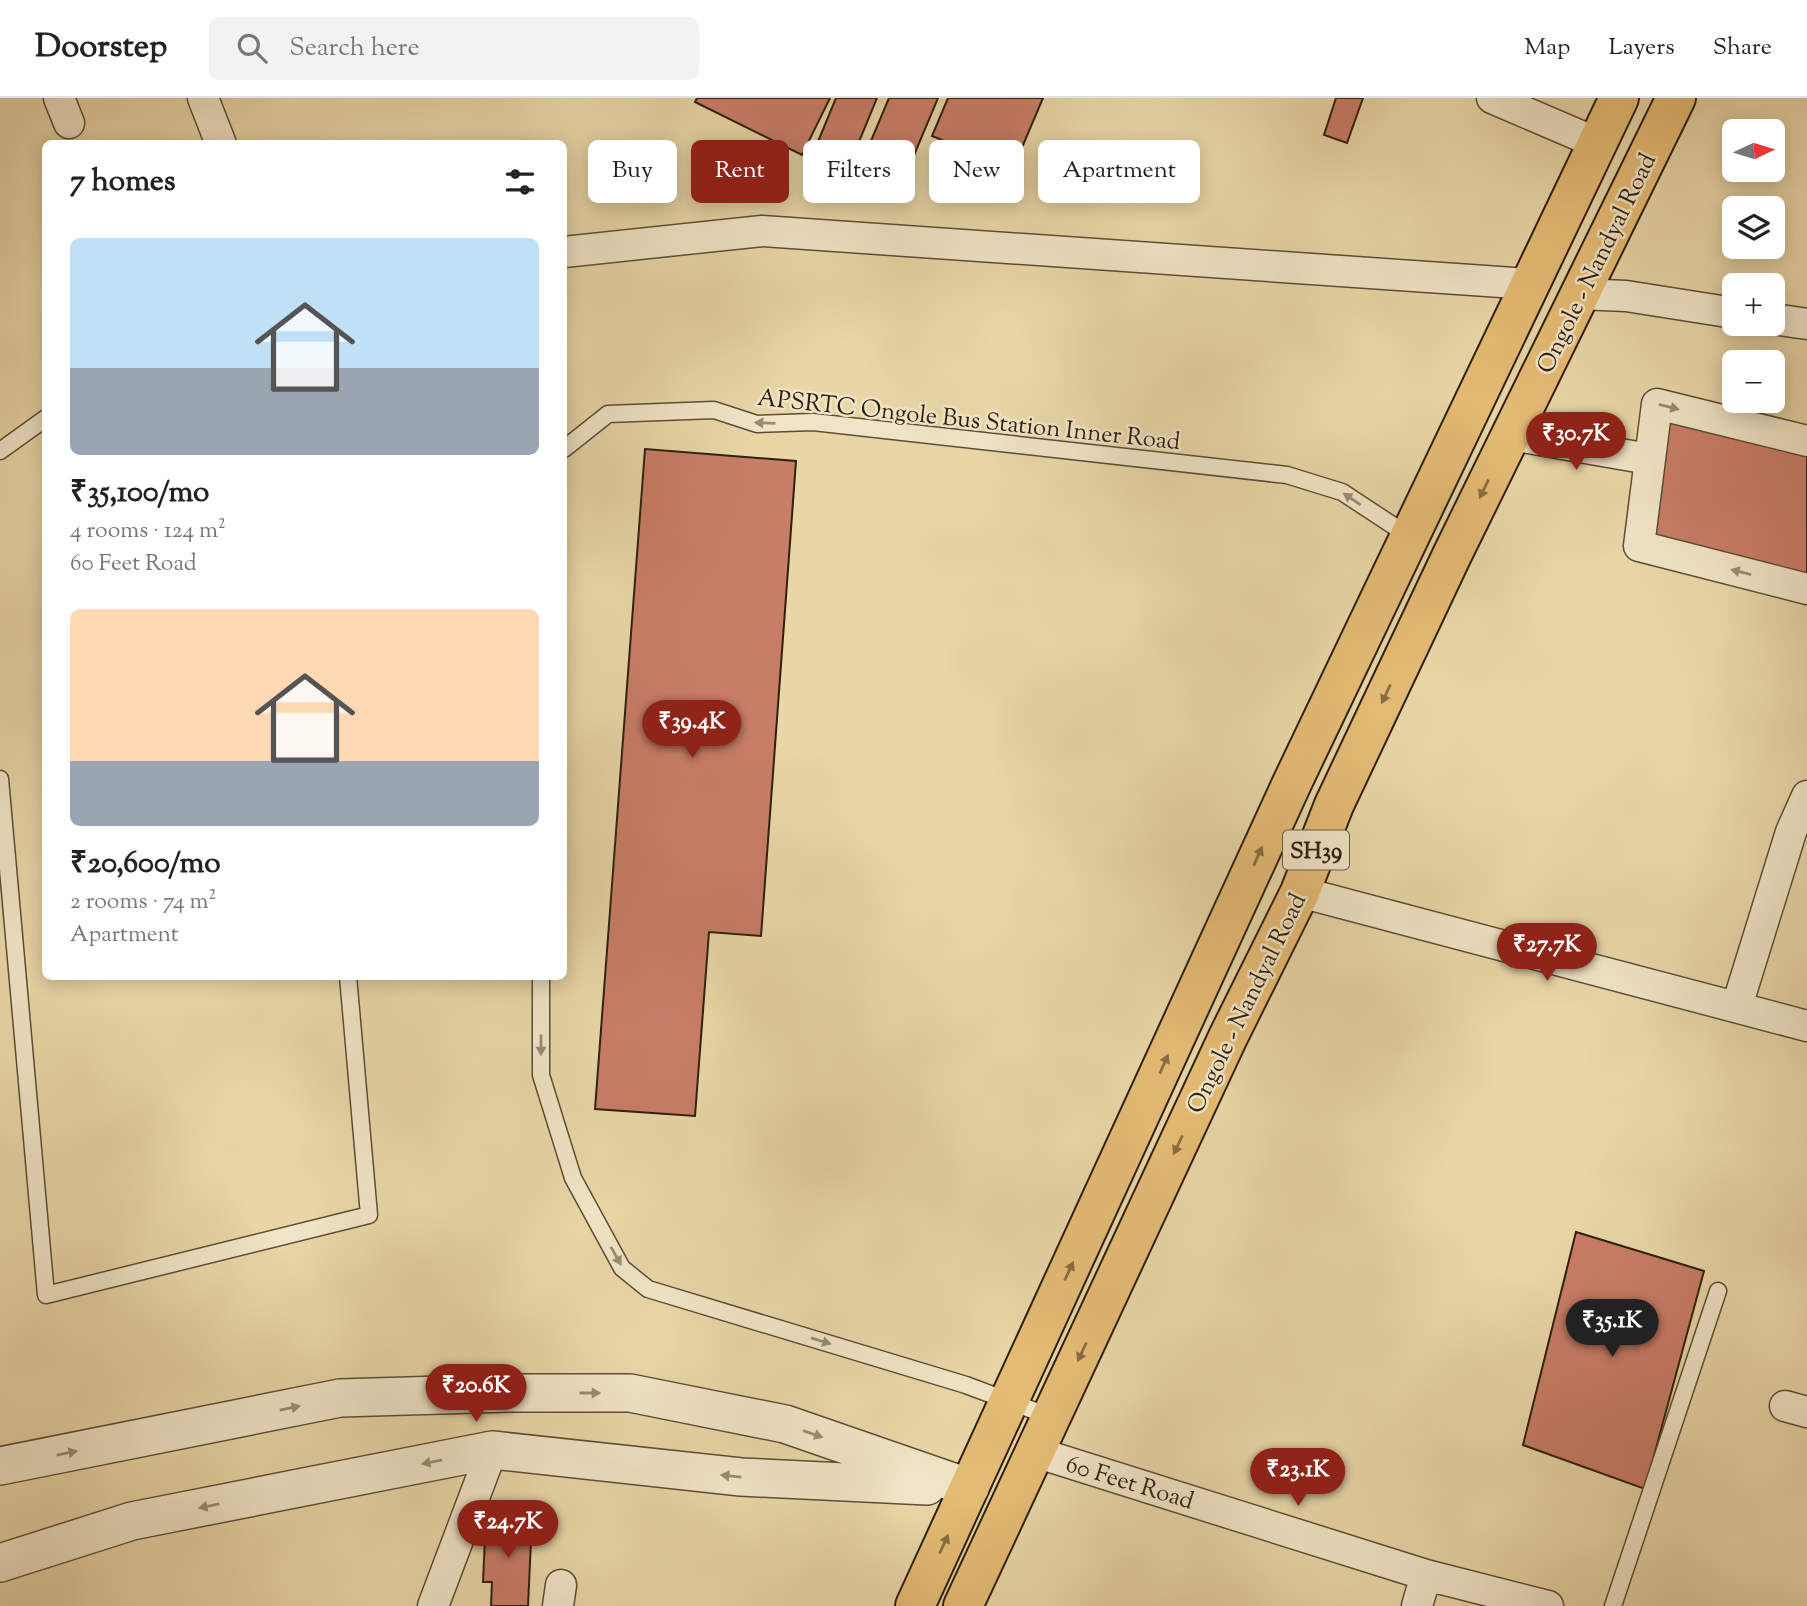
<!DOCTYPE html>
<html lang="en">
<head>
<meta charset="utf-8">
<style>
  body { margin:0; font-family:"Sorts Mill Goudy",serif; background:#f2f2f2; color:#222; height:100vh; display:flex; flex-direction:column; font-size:26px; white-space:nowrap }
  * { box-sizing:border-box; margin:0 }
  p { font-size:23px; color:#767676 }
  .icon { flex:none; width:38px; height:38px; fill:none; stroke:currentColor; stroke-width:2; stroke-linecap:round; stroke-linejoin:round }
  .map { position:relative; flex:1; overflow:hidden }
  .sheet { position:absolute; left:42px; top:42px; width:525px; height:840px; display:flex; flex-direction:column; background:#fff; border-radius:10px; box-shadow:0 4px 18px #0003 }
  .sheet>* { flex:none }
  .hud { position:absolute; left:588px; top:42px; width:665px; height:63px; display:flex; gap:14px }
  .needle { width:46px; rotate:86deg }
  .tools { position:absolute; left:1722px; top:21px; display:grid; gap:14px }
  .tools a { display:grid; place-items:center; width:63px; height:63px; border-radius:10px; background:#fff; box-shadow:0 4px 18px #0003; font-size:35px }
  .price { position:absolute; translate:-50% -60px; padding:0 16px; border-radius:24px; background:#8f2418; color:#fff; font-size:23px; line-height:46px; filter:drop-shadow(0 2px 4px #0008) }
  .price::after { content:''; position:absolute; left:50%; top:42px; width:21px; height:16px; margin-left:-10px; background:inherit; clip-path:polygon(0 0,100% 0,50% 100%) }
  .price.selected { background:#222; color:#fff }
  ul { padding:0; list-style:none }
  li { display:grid; align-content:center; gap:14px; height:371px; padding:0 28px }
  li span { display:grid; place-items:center; height:217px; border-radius:10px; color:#555 }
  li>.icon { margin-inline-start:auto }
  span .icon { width:126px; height:126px; fill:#fffc; stroke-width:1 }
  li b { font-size:30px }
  h2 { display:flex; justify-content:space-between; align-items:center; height:84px; padding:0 28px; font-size:30px }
  .tag { padding:0 24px; border-radius:10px; background:#fff; box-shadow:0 4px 18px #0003; font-size:24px; line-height:63px }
  .tag.selected { background:#8f2418; color:#fff }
  header { display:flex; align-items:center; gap:42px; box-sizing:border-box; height:98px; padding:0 35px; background:#fff; border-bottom:2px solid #e0e0e0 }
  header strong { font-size:33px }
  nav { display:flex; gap:38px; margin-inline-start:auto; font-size:24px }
  .search { width:490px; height:63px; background:#f2f2f2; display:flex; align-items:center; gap:18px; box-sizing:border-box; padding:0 24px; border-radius:10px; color:#767676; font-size:26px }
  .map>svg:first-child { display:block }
  .building { fill:#c87d67; stroke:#2e1f0f; stroke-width:2 }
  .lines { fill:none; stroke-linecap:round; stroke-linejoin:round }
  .service-casing { stroke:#5c4d35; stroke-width:19 }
  .minor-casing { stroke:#5c4d35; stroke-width:33 }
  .tertiary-casing { stroke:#5c4d35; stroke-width:40 }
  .primary-casing { stroke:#2e1f0f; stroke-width:42 }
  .service { stroke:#f0e4c6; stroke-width:16 }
  .minor { stroke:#f0e4c6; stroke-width:30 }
  .tertiary { stroke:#f0e4c6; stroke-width:37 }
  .primary { stroke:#e4bb74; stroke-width:38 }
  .oneway { fill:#998b74 }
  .oneway2 { fill:#896d42 }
  .labels { text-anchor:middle; stroke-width:5; stroke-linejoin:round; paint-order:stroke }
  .shield { fill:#f0e4c6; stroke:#685a46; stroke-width:2 }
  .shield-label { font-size:23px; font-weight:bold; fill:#2e1f0f }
  .street-label { font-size:24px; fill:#2e1f0f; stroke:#f0e4c6 }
</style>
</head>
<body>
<header>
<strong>Doorstep</strong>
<div class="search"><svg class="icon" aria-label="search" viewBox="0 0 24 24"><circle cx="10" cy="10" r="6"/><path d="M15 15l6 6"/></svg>Search here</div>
<nav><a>Map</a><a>Layers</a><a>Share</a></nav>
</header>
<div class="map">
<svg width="1807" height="1508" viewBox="0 0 1807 1508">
  <rect width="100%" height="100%" fill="#e8d6a7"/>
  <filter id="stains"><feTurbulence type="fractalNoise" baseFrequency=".00286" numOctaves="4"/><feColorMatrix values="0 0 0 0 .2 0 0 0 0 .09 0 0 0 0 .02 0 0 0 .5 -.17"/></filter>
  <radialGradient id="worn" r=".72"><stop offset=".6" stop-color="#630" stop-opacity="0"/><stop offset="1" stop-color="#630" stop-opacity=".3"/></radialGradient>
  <!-- building -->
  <path class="building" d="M 697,0 L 830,0 L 802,57 L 695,4 Z
    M 836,0 L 877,0 L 840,90 L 805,75 Z
    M 889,0 L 938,0 L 899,93 L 857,76 Z
    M 948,0 L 1043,0 L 1012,73 L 992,64 L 980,92 L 947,78 L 959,49 L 932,38 Z
    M 1336,0 L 1363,0 L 1347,45 L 1324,37 Z
    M 1664,316 L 1807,352 L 1807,480 L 1648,441 Z
    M 645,351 L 796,363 L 761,838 L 709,834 L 695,1018 L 595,1011 Z
    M 1576,1134 L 1704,1173 L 1645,1391 L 1523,1347 Z
    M 486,1418 L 532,1421 L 528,1508 L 491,1508 L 492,1484 L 483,1484 Z"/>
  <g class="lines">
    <!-- service casing -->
    <g class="service-casing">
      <path id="service" d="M 564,351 L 608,316 L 714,312 L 757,326 L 813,324 L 1287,377 L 1342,394 L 1409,438
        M 0,353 L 46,320
        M 0,681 L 46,1197 L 369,1117 L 348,878
        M 541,878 L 541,977 L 573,1080 L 622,1170 L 648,1191 L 966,1287 L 1051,1319
        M 1613,1508 L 1718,1193"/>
    </g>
    <!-- minor casing -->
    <g class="minor-casing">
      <path id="minor" d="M 59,0 L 69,25
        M 203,0 L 221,46
        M 1492,0 L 1597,45
        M 564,154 L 762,133 L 1529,186
        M 1579,196 L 1626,198 L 1734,215
        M 1773,221 L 1807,226
        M 1511,337 L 1649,361
        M 1807,343 L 1657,306 L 1639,448 L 1807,491
        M 1300,794 L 1807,928
        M 1737,908 L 1791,734 L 1807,698
        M 1785,1308 L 1807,1314
        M 1035,1354 L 1426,1477 L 1548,1508
        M 433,1508 L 492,1352
        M 558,1508 L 561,1487
        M 1417,1508 L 1426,1477"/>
    </g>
    <!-- tertiary casing -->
    <g class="tertiary-casing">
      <path id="tertiary" d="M 0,1368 L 340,1300 L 508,1295 L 630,1295 L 785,1326 L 970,1390
        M 0,1465 L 132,1423 L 492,1352 L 741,1379 L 927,1388"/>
    </g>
    <!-- primary casing -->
    <g class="primary-casing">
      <path id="primary" d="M 915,1508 L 1292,685 L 1619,0
        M 963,1508 L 1228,939 L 1300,794 L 1334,707 L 1452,457 L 1676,0"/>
    </g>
    <!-- service -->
    <use href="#service" class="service"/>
    <!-- minor -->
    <use href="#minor" class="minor"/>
    <!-- tertiary -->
    <use href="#tertiary" class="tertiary"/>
    <!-- primary -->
    <use href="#primary" class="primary"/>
  </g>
  <!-- one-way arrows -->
  <defs><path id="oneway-solid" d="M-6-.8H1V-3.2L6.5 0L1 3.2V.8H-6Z" transform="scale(1.75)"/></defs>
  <g class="oneway">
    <use href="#oneway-solid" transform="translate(1669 309) rotate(14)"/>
    <use href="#oneway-solid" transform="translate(765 325) rotate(-178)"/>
    <use href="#oneway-solid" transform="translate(1352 401) rotate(-146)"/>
    <use href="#oneway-solid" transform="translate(1741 474) rotate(-166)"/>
    <use href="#oneway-solid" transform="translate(541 947) rotate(90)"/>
    <use href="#oneway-solid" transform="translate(616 1158) rotate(61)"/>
    <use href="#oneway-solid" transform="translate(821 1243) rotate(17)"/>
    <use href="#oneway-solid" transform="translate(590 1295)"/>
    <use href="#oneway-solid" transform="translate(290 1310) rotate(-11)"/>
    <use href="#oneway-solid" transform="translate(813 1336) rotate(19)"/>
    <use href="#oneway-solid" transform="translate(67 1355) rotate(-11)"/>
    <use href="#oneway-solid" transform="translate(432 1364) rotate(169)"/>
    <use href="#oneway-solid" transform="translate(731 1378) rotate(-174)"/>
    <use href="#oneway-solid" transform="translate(209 1408) rotate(169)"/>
  </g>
  <g class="oneway2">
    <use href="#oneway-solid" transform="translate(1484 391) rotate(116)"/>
    <use href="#oneway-solid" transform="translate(1386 596) rotate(115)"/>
    <use href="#oneway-solid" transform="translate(1258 758) rotate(-66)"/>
    <use href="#oneway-solid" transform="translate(1164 966) rotate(-66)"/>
    <use href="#oneway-solid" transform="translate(1178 1047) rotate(115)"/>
    <use href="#oneway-solid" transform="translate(1069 1173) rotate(-65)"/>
    <use href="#oneway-solid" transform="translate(1082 1254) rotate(115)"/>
    <use href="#oneway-solid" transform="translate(944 1446) rotate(-65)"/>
  </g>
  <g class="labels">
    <!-- shield labels -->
    <rect class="shield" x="1283" y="732.5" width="66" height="39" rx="5"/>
    <g class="shield-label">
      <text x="1316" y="760">SH39</text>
    </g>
    <!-- street labels -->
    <g class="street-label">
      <text transform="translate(1596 165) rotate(-64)" y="8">Ongole - Nandyal Road</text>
      <text transform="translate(969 321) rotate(6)" y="8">APSRTC Ongole Bus Station Inner Road</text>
      <text transform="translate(1246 905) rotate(-64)" y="8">Ongole - Nandyal Road</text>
      <text transform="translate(1130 1384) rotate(17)" y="8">60 Feet Road</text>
    </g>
  </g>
  <rect width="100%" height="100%" filter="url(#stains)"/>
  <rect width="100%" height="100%" fill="url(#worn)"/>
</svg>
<div class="tools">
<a><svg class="needle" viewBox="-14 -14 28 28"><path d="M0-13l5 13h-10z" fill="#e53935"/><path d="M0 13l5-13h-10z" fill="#767676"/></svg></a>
<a><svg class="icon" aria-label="layers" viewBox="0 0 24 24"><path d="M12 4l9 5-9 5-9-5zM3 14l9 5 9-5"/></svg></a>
<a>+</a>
<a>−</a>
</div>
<b class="price" style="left:1576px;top:374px">₹30.7K</b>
<b class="price" style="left:692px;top:662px">₹39.4K</b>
<b class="price" style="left:1547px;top:885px">₹27.7K</b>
<b class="price selected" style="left:1612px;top:1261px">₹35.1K</b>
<b class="price" style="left:476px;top:1326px">₹20.6K</b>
<b class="price" style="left:1298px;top:1410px">₹23.1K</b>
<b class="price" style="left:508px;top:1462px">₹24.7K</b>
<div class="hud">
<a class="tag">Buy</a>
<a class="tag selected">Rent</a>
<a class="tag">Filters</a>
<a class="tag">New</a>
<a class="tag">Apartment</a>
</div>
<section class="sheet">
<h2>7 homes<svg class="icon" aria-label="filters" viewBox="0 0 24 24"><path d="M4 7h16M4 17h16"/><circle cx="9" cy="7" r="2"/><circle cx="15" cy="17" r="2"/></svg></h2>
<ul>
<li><span style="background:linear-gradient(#bfe0f5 60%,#9aa5b1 0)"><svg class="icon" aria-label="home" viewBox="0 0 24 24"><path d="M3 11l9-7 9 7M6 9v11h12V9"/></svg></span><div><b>₹35,100/mo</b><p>4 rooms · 124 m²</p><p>60 Feet Road</p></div></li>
<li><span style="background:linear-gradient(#ffd9b3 70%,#9aa5b1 0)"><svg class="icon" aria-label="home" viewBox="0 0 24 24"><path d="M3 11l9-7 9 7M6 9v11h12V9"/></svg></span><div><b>₹20,600/mo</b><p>2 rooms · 74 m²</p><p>Apartment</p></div></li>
</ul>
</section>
</div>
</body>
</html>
